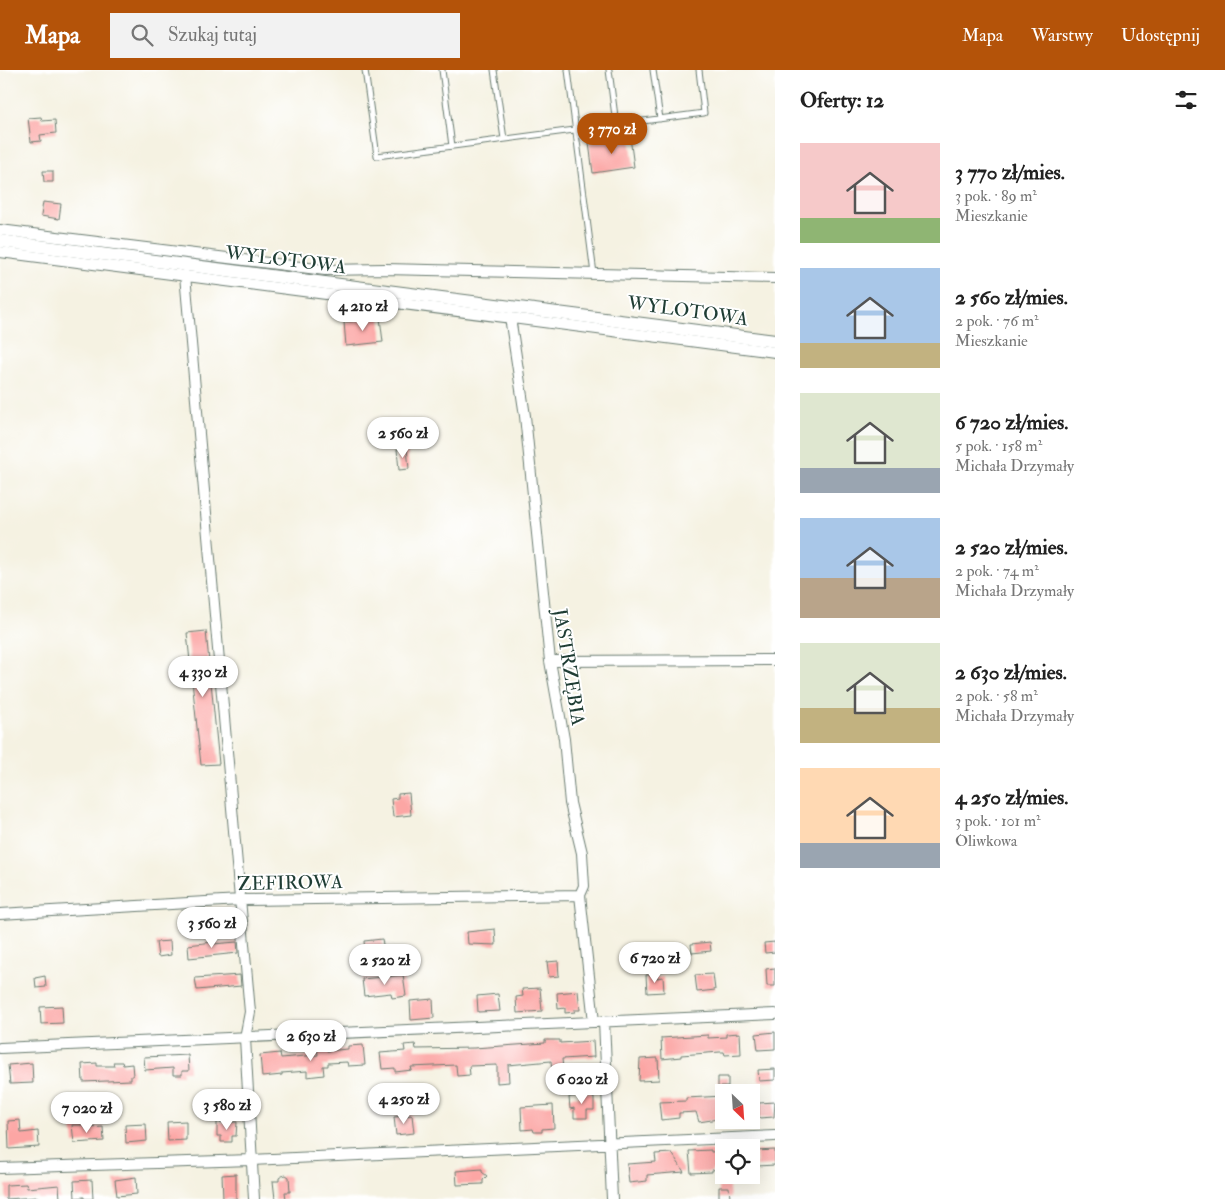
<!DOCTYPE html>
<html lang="pl">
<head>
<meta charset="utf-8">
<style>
  body { margin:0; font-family:"IM FELL Double Pica",serif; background:#f2f2f2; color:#222; height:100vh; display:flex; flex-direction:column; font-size:19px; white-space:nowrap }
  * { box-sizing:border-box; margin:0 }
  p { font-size:16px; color:#767676 }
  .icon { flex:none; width:28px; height:28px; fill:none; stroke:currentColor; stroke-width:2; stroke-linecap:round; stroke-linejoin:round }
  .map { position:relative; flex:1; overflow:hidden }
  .side { display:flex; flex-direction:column; background:#fff; width:450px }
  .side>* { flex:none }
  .needle { width:32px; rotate:155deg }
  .buttons { position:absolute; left:715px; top:1014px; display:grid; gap:10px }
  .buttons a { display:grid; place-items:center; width:45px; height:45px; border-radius:0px; background:#fff; box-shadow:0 5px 20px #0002; font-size:25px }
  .price { position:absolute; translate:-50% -42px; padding:0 11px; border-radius:18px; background:#fff; color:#222; font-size:16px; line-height:32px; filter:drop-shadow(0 1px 2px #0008) }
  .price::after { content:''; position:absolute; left:50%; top:30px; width:15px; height:11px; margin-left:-8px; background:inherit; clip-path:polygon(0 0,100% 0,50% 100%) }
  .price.active { background:#b45309; color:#fff }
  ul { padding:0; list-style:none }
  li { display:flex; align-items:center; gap:15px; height:125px; padding:0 25px }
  li span { display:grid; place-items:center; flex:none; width:140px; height:100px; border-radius:0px; color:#555 }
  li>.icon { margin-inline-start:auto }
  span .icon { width:60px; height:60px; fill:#fffc; stroke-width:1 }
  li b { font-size:21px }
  h2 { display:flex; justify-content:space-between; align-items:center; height:60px; padding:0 25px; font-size:21px }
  header { display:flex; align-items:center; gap:30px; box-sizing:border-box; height:70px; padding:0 25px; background:#b45309; color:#fff }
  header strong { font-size:24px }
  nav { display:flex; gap:28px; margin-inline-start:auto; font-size:18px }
  .search { width:350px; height:45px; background:#f2f2f2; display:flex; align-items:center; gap:12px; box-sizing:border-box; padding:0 18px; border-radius:0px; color:#767676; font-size:19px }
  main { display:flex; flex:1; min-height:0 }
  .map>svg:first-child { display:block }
  .building { fill:#fca6a4 }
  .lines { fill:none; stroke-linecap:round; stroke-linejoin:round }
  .service-casing { stroke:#6a7c71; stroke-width:7 }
  .minor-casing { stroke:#6a7c71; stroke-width:12 }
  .tertiary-casing { stroke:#6a7c71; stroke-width:14 }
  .service { stroke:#fff; stroke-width:5 }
  .minor { stroke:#fff; stroke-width:10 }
  .tertiary { stroke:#fff; stroke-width:12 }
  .labels { text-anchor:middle; stroke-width:4; stroke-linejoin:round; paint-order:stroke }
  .street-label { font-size:19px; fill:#1f3d34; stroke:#fff }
</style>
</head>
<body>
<header>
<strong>Mapa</strong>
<div class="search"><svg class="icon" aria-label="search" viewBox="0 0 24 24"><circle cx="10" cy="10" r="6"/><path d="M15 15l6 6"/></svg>Szukaj tutaj</div>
<nav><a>Mapa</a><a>Warstwy</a><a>Udostępnij</a></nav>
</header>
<main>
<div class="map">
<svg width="775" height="1129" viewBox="0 0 775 1129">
  <rect width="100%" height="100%" fill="#fff"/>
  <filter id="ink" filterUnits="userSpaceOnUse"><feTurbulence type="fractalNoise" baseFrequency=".02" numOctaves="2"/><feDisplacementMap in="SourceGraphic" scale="10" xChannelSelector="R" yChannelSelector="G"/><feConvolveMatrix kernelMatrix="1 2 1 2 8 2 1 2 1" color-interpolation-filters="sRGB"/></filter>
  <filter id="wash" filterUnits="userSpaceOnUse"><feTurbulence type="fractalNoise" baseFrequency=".0096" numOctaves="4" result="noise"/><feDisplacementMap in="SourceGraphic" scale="20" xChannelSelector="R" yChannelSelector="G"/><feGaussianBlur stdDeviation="1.12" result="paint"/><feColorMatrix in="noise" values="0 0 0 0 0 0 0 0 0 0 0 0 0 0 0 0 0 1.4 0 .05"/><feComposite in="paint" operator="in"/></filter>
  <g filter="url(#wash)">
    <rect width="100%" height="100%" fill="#f5f2e2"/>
    <g id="blocks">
      <!-- building -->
      <path class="building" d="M 41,47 L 42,51 L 55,50 L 56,63 L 40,65 L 41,71 L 31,72 L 28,48 Z
        M 630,67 L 634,97 L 593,103 L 589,73 Z
        M 43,101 L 53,101 L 53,112 L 44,112 Z
        M 43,132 L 61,134 L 59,149 L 41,146 Z
        M 380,248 L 383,272 L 346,276 L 344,252 Z
        M 407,378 L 409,399 L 399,400 L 397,379 Z
        M 206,561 L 219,694 L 201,695 L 187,563 Z
        M 409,723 L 411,745 L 393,747 L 391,729 L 398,728 L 398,724 Z
        M 495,859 L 496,875 L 468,874 L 467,862 Z
        M 382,869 L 384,880 L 365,882 L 364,871 Z
        M 170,871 L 171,885 L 158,887 L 156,872 Z
        M 213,872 L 213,874 L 237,872 L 238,883 L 189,888 L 188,875 Z
        M 710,872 L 711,881 L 692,883 L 691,874 Z
        M 775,872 L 775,882 L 765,883 L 764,873 Z
        M 660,877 L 661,885 L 637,887 L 637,879 Z
        M 558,891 L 559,906 L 549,907 L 547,892 Z
        M 775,898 L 775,916 L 767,916 L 766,899 Z
        M 713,904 L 715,920 L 697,922 L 695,905 Z
        M 240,905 L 241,916 L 197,920 L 195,908 Z
        M 403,905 L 406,926 L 392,928 L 391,923 L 364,926 L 362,909 Z
        M 646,905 L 657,905 L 657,908 L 663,907 L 664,922 L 647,923 Z
        M 45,906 L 46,917 L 36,918 L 35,908 Z
        M 540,918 L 542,941 L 517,943 L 516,927 L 523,926 L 522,919 Z
        M 578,921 L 580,940 L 574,940 L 575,942 L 565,943 L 565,938 L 558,939 L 557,923 Z
        M 498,924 L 500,941 L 478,942 L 477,926 Z
        M 433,929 L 434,948 L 411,950 L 410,931 Z
        M 62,936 L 63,953 L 41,954 L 40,937 Z
        M 775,962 L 775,979 L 758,980 L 756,964 Z
        M 740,963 L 741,984 L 725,985 L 724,982 L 720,982 L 681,985 L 681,987 L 662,989 L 661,968 L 708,965 L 708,968 L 726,967 L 726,964 Z
        M 545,970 L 560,970 L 560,973 L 593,971 L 594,987 L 562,989 L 564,1010 L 553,1011 L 551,991 L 508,995 L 509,1012 L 497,1013 L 497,995 L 469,996 L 470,1005 L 457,1006 L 456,995 L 411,997 L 412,1000 L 395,1002 L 395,998 L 382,999 L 380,983 L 405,981 L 404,975 L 415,974 L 416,979 L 474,978 L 545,973 Z
        M 363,975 L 365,995 L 348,996 L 347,992 L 328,993 L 328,996 L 323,996 L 324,1005 L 307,1007 L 307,1001 L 282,1003 L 282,1005 L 262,1007 L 260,985 L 280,983 L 281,988 L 318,985 L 317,978 L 327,978 L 327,981 L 348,979 L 348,976 Z
        M 188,985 L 189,1001 L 182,1001 L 182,1005 L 173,1005 L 173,998 L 145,1000 L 144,987 Z
        M 658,988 L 659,1010 L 639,1011 L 640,989 Z
        M 113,992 L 122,992 L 123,995 L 132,994 L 133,1006 L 131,1006 L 131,1010 L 83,1012 L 82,994 L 97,993 L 97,996 L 114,996 Z
        M 32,993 L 33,1013 L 10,1014 L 8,995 Z
        M 775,999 L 775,1010 L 759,1011 L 758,1000 Z
        M 718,1007 L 728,1007 L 728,1017 L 718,1017 Z
        M 592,1022 L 592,1027 L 594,1028 L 594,1040 L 587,1040 L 587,1048 L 574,1048 L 574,1038 L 570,1039 L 569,1027 L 579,1026 L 579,1023 Z
        M 724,1026 L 724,1048 L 699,1052 L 696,1042 L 679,1043 L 679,1048 L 661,1050 L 659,1032 L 686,1031 L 686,1028 Z
        M 775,1032 L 774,1047 L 759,1048 L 759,1033 Z
        M 553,1035 L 554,1058 L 542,1059 L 542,1062 L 534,1062 L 533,1059 L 522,1060 L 521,1037 Z
        M 412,1045 L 414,1063 L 396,1065 L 394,1047 Z
        M 20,1050 L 21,1063 L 38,1061 L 39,1077 L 9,1079 L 8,1051 Z
        M 186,1051 L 186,1070 L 168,1071 L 167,1052 Z
        M 217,1052 L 237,1052 L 236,1066 L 232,1066 L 232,1072 L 221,1072 L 221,1066 L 217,1066 Z
        M 146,1054 L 147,1071 L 126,1073 L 125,1055 Z
        M 72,1055 L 85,1055 L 85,1058 L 103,1057 L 104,1071 L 74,1073 Z
        M 711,1080 L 711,1082 L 724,1081 L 724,1098 L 712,1100 L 712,1102 L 691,1103 L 689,1081 Z
        M 775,1080 L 775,1095 L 757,1096 L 756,1081 Z
        M 672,1083 L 684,1102 L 647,1105 L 647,1111 L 629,1113 L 627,1094 L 656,1092 L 655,1084 Z
        M 482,1099 L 482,1102 L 487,1106 L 483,1110 L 483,1114 L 457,1115 L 456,1101 Z
        M 236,1104 L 236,1129 L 223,1129 L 222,1105 Z
        M 286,1105 L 289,1107 L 290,1122 L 285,1122 L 286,1129 L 275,1129 L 273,1111 L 279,1111 L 279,1108 L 282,1106 Z
        M 136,1107 L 137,1124 L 117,1126 L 115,1110 Z
        M 92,1110 L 93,1129 L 84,1129 L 84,1127 L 75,1128 L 74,1111 Z
        M 26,1114 L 27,1118 L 59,1115 L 60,1129 L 38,1129 L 38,1127 L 6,1129 L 6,1115 Z
        M 719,1117 L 729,1117 L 730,1128 L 719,1128 Z"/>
    </g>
  </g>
  <g filter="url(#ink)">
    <use href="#blocks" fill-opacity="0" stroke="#6a7c71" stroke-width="1"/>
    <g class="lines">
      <!-- service casing -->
      <g class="service-casing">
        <path id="service" d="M 365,0 L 377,86 L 704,43 L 699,0
          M 442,0 L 452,76
          M 494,0 L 504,69
          M 568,0 L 594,204
          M 609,0 L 616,54
          M 653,0 L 660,49"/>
      </g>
      <!-- minor casing -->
      <g class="minor-casing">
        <path id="minor" d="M 0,160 L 325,200 L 385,199 L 775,208
          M 0,182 L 775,282
          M 185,205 L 250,942 L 245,968 L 254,1129
          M 510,247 L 525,346 L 550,591 L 564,669 L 570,733 L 582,783 L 584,816 L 580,825 L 594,952
          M 550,591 L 775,590
          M 0,844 L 240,830 L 580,825
          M 604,951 L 612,1129
          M 0,978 L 775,944
          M 0,1098 L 251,1090 L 775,1066"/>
      </g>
      <!-- tertiary casing -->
      <g class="tertiary-casing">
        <path id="tertiary" d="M 0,171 L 775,271"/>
      </g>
      <!-- service -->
      <use href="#service" class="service"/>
      <!-- minor -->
      <use href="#minor" class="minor"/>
      <!-- tertiary -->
      <use href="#tertiary" class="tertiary"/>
    </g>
  </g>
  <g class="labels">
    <!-- street labels -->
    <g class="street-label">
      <text transform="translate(286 189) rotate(7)" y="7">WYLOTOWA</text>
      <text transform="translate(688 240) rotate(8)" y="7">WYLOTOWA</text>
      <text transform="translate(570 597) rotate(81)" y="7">JASTRZĘBIA</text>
      <text transform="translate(290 812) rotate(-1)" y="7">ZEFIROWA</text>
    </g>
  </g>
</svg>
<div class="buttons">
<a><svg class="needle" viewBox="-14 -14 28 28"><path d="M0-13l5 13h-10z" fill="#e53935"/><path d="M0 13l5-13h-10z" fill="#767676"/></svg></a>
<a><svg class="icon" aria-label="locate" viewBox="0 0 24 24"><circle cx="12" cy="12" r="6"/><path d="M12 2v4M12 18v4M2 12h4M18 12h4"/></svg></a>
</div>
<b class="price active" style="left:612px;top:85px">3 770 zł</b>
<b class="price" style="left:363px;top:262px">4 210 zł</b>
<b class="price" style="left:403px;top:389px">2 560 zł</b>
<b class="price" style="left:203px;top:628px">4 330 zł</b>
<b class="price" style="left:212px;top:879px">3 560 zł</b>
<b class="price" style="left:655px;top:914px">6 720 zł</b>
<b class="price" style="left:385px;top:916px">2 520 zł</b>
<b class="price" style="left:311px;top:992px">2 630 zł</b>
<b class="price" style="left:582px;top:1035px">6 020 zł</b>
<b class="price" style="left:404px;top:1055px">4 250 zł</b>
<b class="price" style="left:227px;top:1061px">3 580 zł</b>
<b class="price" style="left:87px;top:1064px">7 020 zł</b>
</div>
<section class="side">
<h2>Oferty: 12<svg class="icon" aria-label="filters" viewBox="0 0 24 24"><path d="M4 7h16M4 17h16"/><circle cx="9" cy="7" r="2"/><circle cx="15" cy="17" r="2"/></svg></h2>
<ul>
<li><span style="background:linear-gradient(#f6c9c9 75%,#8fb573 0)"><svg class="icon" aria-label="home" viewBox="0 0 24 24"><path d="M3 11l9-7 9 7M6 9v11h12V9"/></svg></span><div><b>3 770 zł/mies.</b><p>3 pok. · 89 m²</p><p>Mieszkanie</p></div></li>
<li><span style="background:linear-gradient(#a9c7e8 75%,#c2b280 0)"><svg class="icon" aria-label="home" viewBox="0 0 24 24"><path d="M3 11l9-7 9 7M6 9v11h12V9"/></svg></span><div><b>2 560 zł/mies.</b><p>2 pok. · 76 m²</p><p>Mieszkanie</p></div></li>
<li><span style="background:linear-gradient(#dfe7d0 75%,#9aa5b1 0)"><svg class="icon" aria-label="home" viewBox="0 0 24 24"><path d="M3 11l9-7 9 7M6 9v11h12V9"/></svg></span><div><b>6 720 zł/mies.</b><p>5 pok. · 158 m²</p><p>Michała Drzymały</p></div></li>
<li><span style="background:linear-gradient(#a9c7e8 60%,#b9a48a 0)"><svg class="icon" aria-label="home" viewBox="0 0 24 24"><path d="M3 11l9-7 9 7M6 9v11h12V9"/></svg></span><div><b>2 520 zł/mies.</b><p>2 pok. · 74 m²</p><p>Michała Drzymały</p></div></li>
<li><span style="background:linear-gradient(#dfe7d0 65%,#c2b280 0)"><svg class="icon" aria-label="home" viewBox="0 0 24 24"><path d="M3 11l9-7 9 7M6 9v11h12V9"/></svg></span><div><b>2 630 zł/mies.</b><p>2 pok. · 58 m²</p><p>Michała Drzymały</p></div></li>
<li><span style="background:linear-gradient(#ffd9b3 75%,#9aa5b1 0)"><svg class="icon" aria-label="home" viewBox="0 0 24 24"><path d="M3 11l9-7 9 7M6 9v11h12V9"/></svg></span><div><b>4 250 zł/mies.</b><p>3 pok. · 101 m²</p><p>Oliwkowa</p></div></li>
</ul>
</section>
</main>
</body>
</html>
